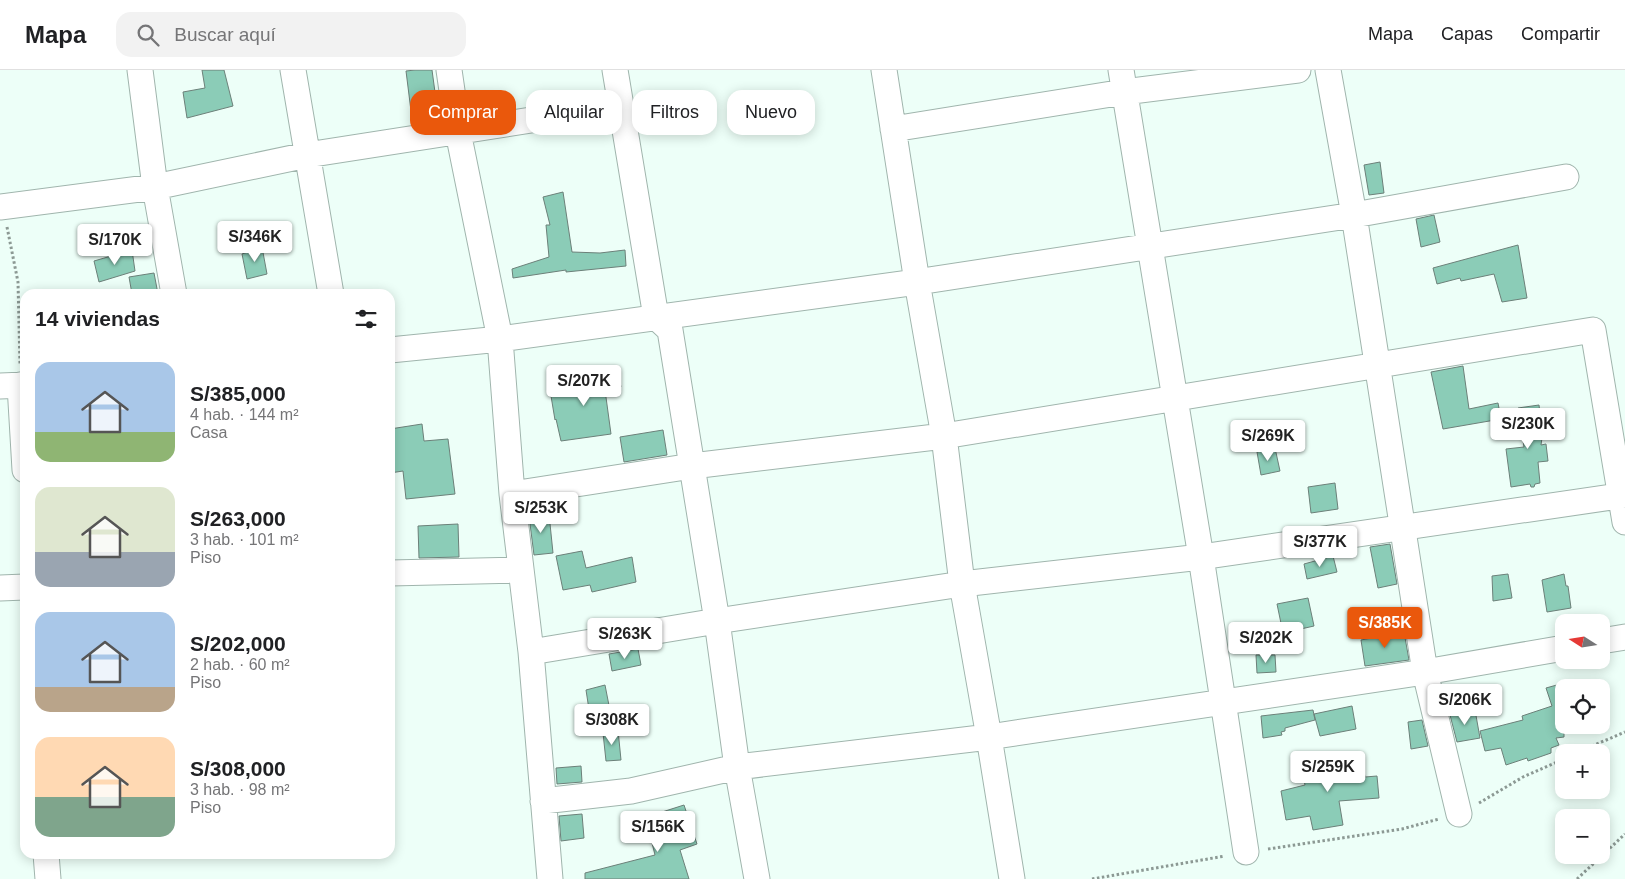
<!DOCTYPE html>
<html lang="es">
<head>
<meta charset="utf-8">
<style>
  body { margin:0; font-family:Arial,sans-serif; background:#f2f2f2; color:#202124; height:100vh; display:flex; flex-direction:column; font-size:19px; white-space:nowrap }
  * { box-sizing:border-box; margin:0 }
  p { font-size:16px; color:#757577 }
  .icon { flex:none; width:28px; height:28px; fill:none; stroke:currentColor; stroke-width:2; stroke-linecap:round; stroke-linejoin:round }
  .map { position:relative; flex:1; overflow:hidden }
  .drawer { position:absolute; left:20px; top:219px; width:375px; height:570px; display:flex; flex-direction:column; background:#fff; border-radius:15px; box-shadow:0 2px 12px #0003 }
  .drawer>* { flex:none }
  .top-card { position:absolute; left:410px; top:20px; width:475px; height:45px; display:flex; gap:10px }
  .needle { width:32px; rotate:282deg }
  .fabs { position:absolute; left:1555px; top:544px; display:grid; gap:10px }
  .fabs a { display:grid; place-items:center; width:55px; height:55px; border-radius:10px; background:#fff; box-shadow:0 2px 12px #0003; font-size:25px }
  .price { position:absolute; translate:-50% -42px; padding:0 11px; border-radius:5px; background:#fff; color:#222; font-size:16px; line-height:32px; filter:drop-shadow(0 1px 2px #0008) }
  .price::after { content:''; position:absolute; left:50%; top:30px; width:15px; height:11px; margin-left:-8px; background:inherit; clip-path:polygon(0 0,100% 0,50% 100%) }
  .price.selected { background:#ea580c; color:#fff }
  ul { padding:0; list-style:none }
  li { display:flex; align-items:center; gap:15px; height:125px; padding:0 15px }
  li span { display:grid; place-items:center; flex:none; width:140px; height:100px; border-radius:15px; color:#555 }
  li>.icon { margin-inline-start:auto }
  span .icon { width:60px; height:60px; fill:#fffc; stroke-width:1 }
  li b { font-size:21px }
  h2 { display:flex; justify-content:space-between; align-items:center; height:60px; padding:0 15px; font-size:21px }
  .chip { padding:0 18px; border-radius:15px; background:#fff; box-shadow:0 2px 12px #0003; font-size:18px; line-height:45px }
  .chip.selected { background:#ea580c; color:#fff }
  header { display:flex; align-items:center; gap:30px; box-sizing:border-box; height:70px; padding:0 25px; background:#fff; border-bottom:1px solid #e0e0e0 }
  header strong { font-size:24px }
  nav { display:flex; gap:28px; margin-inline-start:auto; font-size:18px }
  .search { width:350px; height:45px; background:#f2f2f2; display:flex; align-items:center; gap:12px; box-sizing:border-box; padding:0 18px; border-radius:15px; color:#757577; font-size:19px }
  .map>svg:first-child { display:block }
  .building { fill:#8bccb7; stroke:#6c8079 }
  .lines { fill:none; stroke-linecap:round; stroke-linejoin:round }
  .minor-casing { stroke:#a0b5ad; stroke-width:27 }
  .path { stroke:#8c9994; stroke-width:3; stroke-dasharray:2.5 2.5; stroke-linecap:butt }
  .minor { stroke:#fff; stroke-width:25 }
</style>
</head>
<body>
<header>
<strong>Mapa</strong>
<div class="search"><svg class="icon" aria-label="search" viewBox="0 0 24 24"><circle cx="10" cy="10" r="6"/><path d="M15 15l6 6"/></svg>Buscar aquí</div>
<nav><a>Mapa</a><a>Capas</a><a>Compartir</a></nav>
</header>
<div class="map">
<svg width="1625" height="809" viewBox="0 0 1625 809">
  <rect width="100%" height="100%" fill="#edfff8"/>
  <!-- building -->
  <path class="building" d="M 202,0 L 224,0 L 233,36 L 187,48 L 183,22 L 205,18 Z
    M 415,0 L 432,0 L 437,37 L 411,41 L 406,1 Z
    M 1380,92 L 1384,123 L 1369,125 L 1364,95 Z
    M 563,122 L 572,182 L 600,183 L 625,180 L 626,196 L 566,202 L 566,200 L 513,208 L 512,199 L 549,187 L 546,155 L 550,155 L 543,127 Z
    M 1434,145 L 1440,172 L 1421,177 L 1416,149 Z
    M 1518,175 L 1527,228 L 1502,232 L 1494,204 L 1461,211 L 1460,208 L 1437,214 L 1433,198 Z
    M 262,177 L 267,204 L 247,209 L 242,184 Z
    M 132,180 L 135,201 L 99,212 L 94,191 Z
    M 154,203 L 158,224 L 132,224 L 129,207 Z
    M 1463,296 L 1469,339 L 1498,333 L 1501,349 L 1443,359 L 1431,302 Z
    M 618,302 L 621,317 L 605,320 L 611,364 L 561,371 L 556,349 L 555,350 L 550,320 L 572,314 L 572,311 Z
    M 1539,335 L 1541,353 L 1544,354 L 1541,375 L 1546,374 L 1548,391 L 1538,392 L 1540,413 L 1535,414 L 1534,417 L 1531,417 L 1530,414 L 1511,417 L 1506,379 L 1524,377 L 1518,338 Z
    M 422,354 L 424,371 L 448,369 L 455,424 L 406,429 L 403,401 L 390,403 L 390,359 Z
    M 663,360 L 667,385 L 624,392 L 620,367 Z
    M 1275,378 L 1280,401 L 1261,405 L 1257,382 Z
    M 1335,413 L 1338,439 L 1311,443 L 1308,417 Z
    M 549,444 L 553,483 L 534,485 L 529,446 Z
    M 458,454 L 459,487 L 419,488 L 418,456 Z
    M 1390,474 L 1397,514 L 1378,518 L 1370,477 Z
    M 582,481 L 586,498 L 632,487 L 636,512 L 592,522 L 590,515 L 563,520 L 556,486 Z
    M 1333,486 L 1337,502 L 1307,509 L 1304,494 Z
    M 1508,504 L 1512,528 L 1493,531 L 1492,506 Z
    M 1564,504 L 1566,516 L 1568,516 L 1571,538 L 1547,542 L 1542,510 Z
    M 1308,528 L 1314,556 L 1283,563 L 1277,534 Z
    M 1404,562 L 1409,590 L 1365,596 L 1361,570 Z
    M 638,579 L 641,595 L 612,601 L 609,584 Z
    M 1256,585 L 1275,585 L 1276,602 L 1257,603 Z
    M 1564,613 L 1564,667 L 1556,668 L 1559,675 L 1551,678 L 1551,683 L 1528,691 L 1527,688 L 1506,695 L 1501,678 L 1485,681 L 1480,661 L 1523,650 L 1522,646 L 1552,636 L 1546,618 Z
    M 605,615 L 613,656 L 592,659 L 586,620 Z
    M 1352,636 L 1356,659 L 1320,666 L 1314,644 Z
    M 1313,640 L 1315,650 L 1285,658 L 1285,661 L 1281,662 L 1282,665 L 1263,668 L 1261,646 Z
    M 1475,640 L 1480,668 L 1457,672 L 1450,645 Z
    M 1422,650 L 1428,676 L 1411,679 L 1408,652 Z
    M 618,660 L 621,690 L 606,691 L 603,663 Z
    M 1362,691 L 1365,707 L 1377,706 L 1379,728 L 1339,731 L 1343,755 L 1313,760 L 1310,746 L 1286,750 L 1281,721 L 1305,715 L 1302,700 L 1339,692 L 1340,695 Z
    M 581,696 L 582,712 L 557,714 L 556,698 Z
    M 684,735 L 697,774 L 680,780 L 689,809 L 585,809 L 585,803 L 655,785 L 651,769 L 666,765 L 659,743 Z
    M 582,744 L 584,768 L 561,771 L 559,746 Z"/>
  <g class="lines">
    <!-- minor casing -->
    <g class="minor-casing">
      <path id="minor" d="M 140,0 L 155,117 L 174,224
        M 293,0 L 331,224
        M 449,0 L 458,62 L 500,269 L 512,424 L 531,582 L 550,809
        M 615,0 L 656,247 L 670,260 L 717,551 L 737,697 L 757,809
        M 884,0 L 917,212 L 944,366 L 962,514 L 989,667 L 1012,809
        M 1121,0 L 1201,487 L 1246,782
        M 1328,0 L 1354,145 L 1425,602 L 1459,744
        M 893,59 L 1124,22 L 1298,0
        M 0,137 L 155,117 L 307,85 L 621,36
        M 390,280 L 500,269 L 917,212 L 1354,145 L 1566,107
        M 20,315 L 25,400
        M 0,316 L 25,315
        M 512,424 L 692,396 L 944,366 L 1593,260 L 1625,452
        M 390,503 L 521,500
        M 0,518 L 25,517
        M 1601,571 L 1625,567
        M 531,582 L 717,551 L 962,514 L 1201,487 L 1625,425
        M 543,731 L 631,721 L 737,697 L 989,667 L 1425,602 L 1564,578
        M 46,784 L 48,809"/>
    </g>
    <!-- path -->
    <path class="path" d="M 7,157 L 18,212 L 20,294
      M 1578,682 L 1625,662
      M 1479,733 L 1523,707 L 1564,689
      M 1268,779 L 1402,759 L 1439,749
      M 1092,809 L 1225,786
      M 1577,809 L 1625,764"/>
    <!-- minor -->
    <use href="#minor" class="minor"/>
  </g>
</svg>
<div class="fabs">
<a><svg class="needle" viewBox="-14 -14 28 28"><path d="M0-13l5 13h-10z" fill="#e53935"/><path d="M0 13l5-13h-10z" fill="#757577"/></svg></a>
<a><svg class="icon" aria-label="locate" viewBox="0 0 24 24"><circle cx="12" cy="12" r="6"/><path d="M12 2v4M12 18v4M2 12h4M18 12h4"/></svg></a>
<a>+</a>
<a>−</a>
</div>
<b class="price" style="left:255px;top:193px">S/346K</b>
<b class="price" style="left:115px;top:196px">S/170K</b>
<b class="price" style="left:584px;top:337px">S/207K</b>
<b class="price" style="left:1528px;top:380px">S/230K</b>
<b class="price" style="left:1268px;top:392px">S/269K</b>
<b class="price" style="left:541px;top:464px">S/253K</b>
<b class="price" style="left:1320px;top:498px">S/377K</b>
<b class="price selected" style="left:1385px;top:579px">S/385K</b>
<b class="price" style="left:625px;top:590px">S/263K</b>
<b class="price" style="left:1266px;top:594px">S/202K</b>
<b class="price" style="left:1465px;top:656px">S/206K</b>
<b class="price" style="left:612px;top:676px">S/308K</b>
<b class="price" style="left:1328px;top:723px">S/259K</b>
<b class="price" style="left:658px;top:783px">S/156K</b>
<div class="top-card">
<a class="chip selected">Comprar</a>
<a class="chip">Alquilar</a>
<a class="chip">Filtros</a>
<a class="chip">Nuevo</a>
</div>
<section class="drawer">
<h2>14 viviendas<svg class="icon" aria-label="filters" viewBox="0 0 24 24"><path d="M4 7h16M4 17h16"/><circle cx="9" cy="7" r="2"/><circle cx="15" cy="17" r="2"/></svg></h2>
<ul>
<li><span style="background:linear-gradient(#a9c7e8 70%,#8fb573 0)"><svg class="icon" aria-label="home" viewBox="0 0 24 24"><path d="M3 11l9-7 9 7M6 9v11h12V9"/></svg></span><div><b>S/385,000</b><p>4 hab. · 144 m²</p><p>Casa</p></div></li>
<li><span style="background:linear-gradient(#dfe7d0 65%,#9aa5b1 0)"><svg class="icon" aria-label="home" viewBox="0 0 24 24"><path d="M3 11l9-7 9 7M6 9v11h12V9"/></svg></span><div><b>S/263,000</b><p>3 hab. · 101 m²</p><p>Piso</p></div></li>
<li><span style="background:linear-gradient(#a9c7e8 75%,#b9a48a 0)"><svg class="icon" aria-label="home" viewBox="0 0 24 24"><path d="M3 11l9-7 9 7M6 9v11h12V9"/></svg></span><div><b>S/202,000</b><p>2 hab. · 60 m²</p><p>Piso</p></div></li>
<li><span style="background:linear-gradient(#ffd9b3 60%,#7fa58c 0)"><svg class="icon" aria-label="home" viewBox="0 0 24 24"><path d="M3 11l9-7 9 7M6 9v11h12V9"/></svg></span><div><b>S/308,000</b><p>3 hab. · 98 m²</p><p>Piso</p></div></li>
</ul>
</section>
</div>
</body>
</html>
